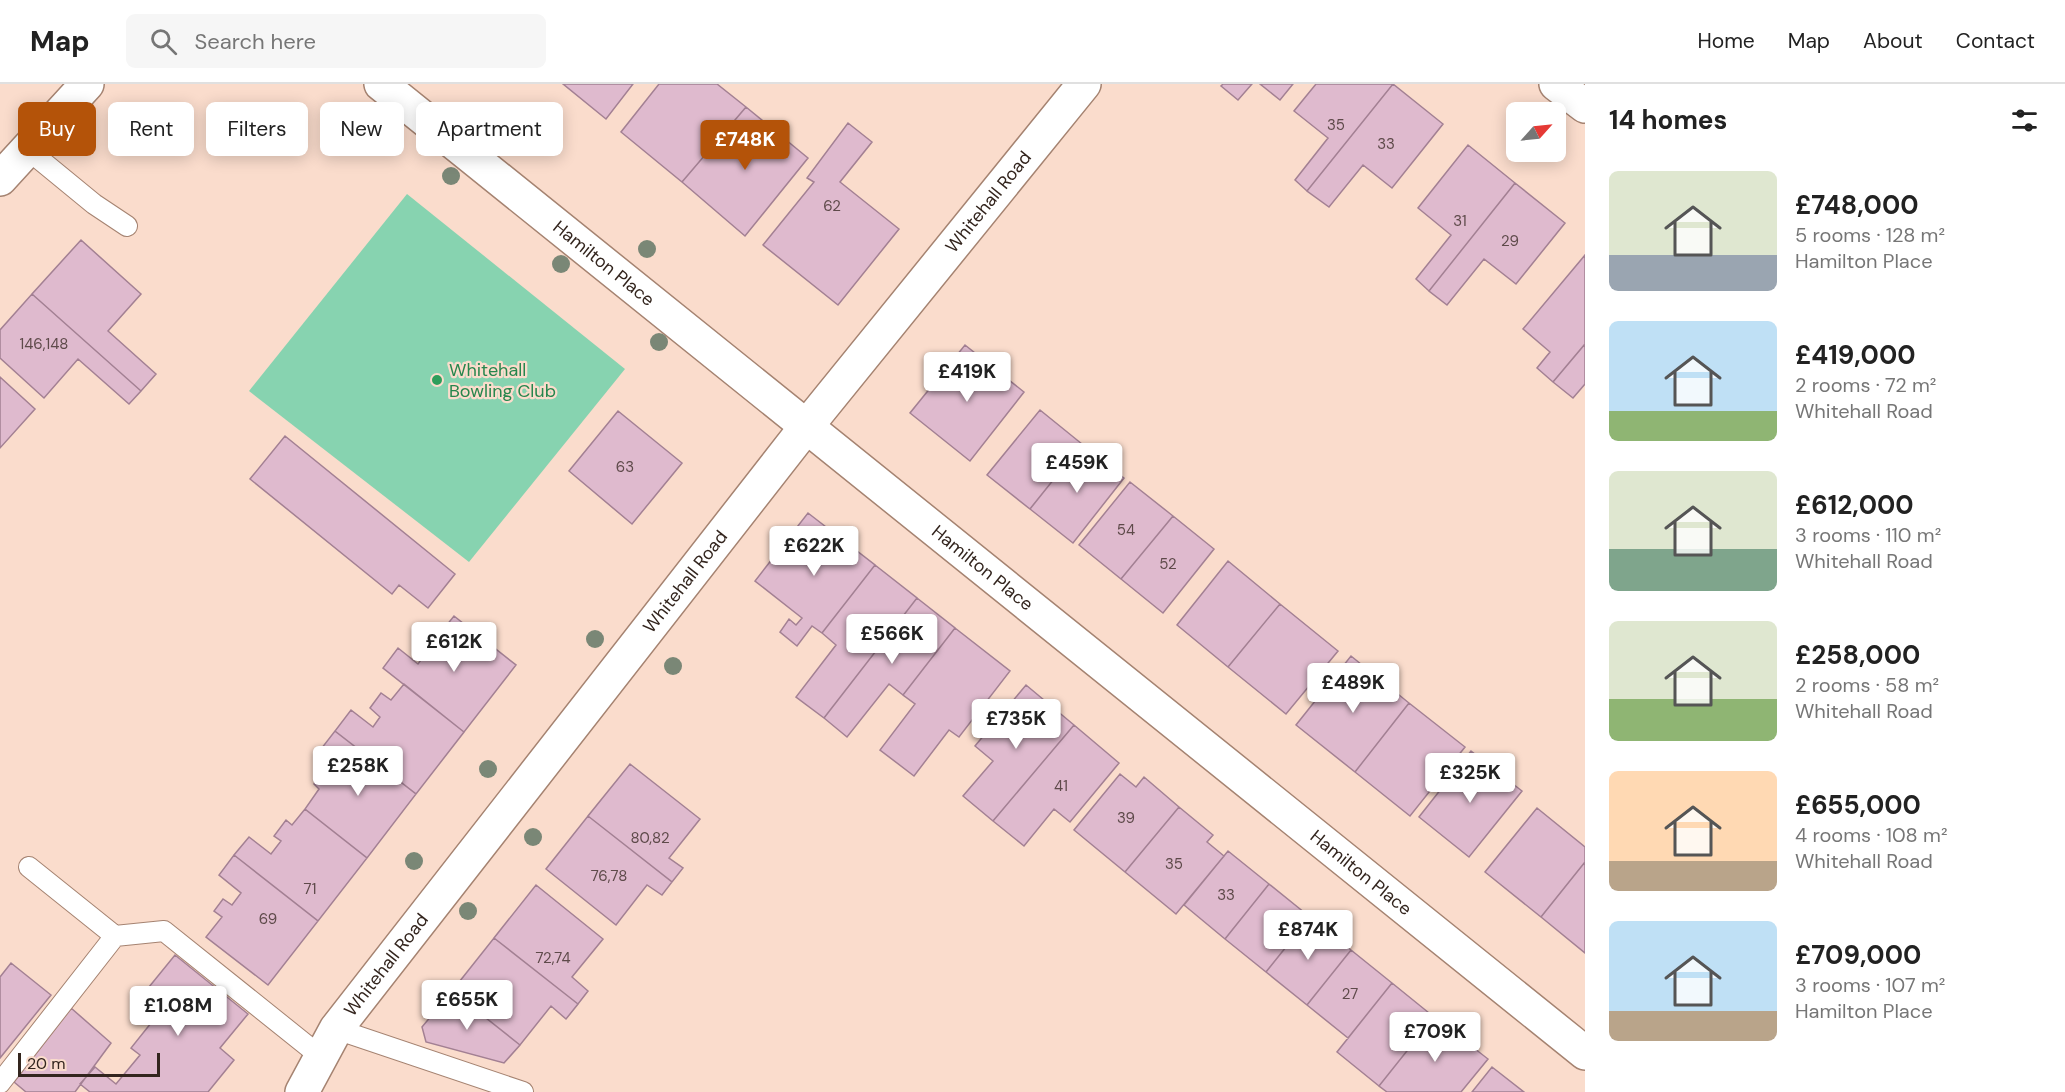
<!DOCTYPE html>
<html lang="en">
<head>
<meta charset="utf-8">
<style>
  body { margin:0; font-family:"DM Sans",sans-serif; background:#f6f6f6; color:#222; height:100vh; display:flex; flex-direction:column; font-size:22px; white-space:nowrap }
  * { box-sizing:border-box; margin:0 }
  p { font-size:20px; color:#767676 }
  .icon { flex:none; width:33px; height:33px; fill:none; stroke:currentColor; stroke-width:2; stroke-linecap:round; stroke-linejoin:round }
  .map { position:relative; flex:1; overflow:hidden }
  .details { display:flex; flex-direction:column; background:#fff; width:480px }
  .details>* { flex:none }
  .banner { position:absolute; left:18px; top:18px; width:570px; height:54px; display:flex; gap:12px }
  .needle { width:39px; rotate:63deg }
  .controls { position:absolute; left:1506px; top:18px; display:grid; gap:12px }
  .controls a { display:grid; place-items:center; width:60px; height:60px; border-radius:9px; background:#fff; box-shadow:0 3px 15px #0003; font-size:30px }
  .scale { position:absolute; left:18px; bottom:15px; width:142px; box-sizing:border-box; padding-left:6px; border:3px solid #33251e; border-top:0; font-size:16px; line-height:21px; white-space:nowrap; color:#33251e; -webkit-text-stroke:4px #fadccc; paint-order:stroke }
  .price { position:absolute; translate:-50% -51px; padding:0 14px; border-radius:6px; background:#fff; color:#222; font-size:20px; line-height:39px; filter:drop-shadow(0 2px 3px #0008) }
  .price::after { content:''; position:absolute; left:50%; top:36px; width:18px; height:14px; margin-left:-9px; background:inherit; clip-path:polygon(0 0,100% 0,50% 100%) }
  .price.current { background:#b45309; color:#fff }
  ul { padding:0; list-style:none }
  li { display:flex; align-items:center; gap:18px; height:150px; padding:0 24px }
  li span { display:grid; place-items:center; flex:none; width:168px; height:120px; border-radius:9px; color:#555 }
  li>.icon { margin-inline-start:auto }
  span .icon { width:72px; height:72px; fill:#fffc; stroke-width:1 }
  li b { font-size:26px }
  h2 { display:flex; justify-content:space-between; align-items:center; height:72px; padding:0 24px; font-size:26px }
  .tag { padding:0 21px; border-radius:9px; background:#fff; box-shadow:0 3px 15px #0003; font-size:21px; line-height:54px }
  .tag.current { background:#b45309; color:#fff }
  header { display:flex; align-items:center; gap:36px; box-sizing:border-box; height:84px; padding:0 30px; background:#fff; border-bottom:2px solid #e0e0e0 }
  header strong { font-size:28px }
  nav { display:flex; gap:33px; margin-inline-start:auto; font-size:21px }
  .search { width:420px; height:54px; background:#f6f6f6; display:flex; align-items:center; gap:15px; box-sizing:border-box; padding:0 21px; border-radius:9px; color:#767676; font-size:22px }
  main { display:flex; flex:1; min-height:0 }
  .map>svg:first-child { display:block }
  .green { fill:#87d3b0 }
  .building { fill:#dfbace; stroke:#a38093; stroke-width:1.5 }
  .lines { fill:none; stroke-linecap:round; stroke-linejoin:round }
  .lane-casing { stroke:#a58371; stroke-width:22 }
  .street-casing { stroke:#a58371; stroke-width:36 }
  .secondary-casing { stroke:#a58371; stroke-width:36 }
  .lane { stroke:#fff; stroke-width:20 }
  .street { stroke:#fff; stroke-width:33 }
  .secondary { stroke:#fff; stroke-width:33 }
  .tree { fill:#7a8776 }
  .leisure-dot { fill:#2e9e5b; stroke:#fadccc; stroke-width:2 }
  .labels { text-anchor:middle; stroke-width:4.5; stroke-linejoin:round; paint-order:stroke }
  .number-label { font-size:15px; fill:#5e4a4a }
  .street-label { font-size:18px; fill:#33251e; stroke:#fadccc }
  .leisure-label { font-size:18px; fill:#27864d; stroke:#fadccc; text-anchor:start }
</style>
</head>
<body>
<header>
<strong>Map</strong>
<div class="search"><svg class="icon" aria-label="search" viewBox="0 0 24 24"><circle cx="10" cy="10" r="6"/><path d="M15 15l6 6"/></svg>Search here</div>
<nav><a>Home</a><a>Map</a><a>About</a><a>Contact</a></nav>
</header>
<main>
<div class="map">
<svg width="1585" height="1008" viewBox="0 0 1585 1008">
  <rect width="100%" height="100%" fill="#fadccc"/>
  <!-- green -->
  <path class="green" d="M 407,110 L 625,285 L 469,478 L 249,307 Z"/>
  <!-- building -->
  <path class="building" d="M 563,0 L 633,0 L 606,35 Z
    M 659,0 L 717,0 L 746,23 L 682,98 L 621,48 Z
    M 1223,0 L 1252,0 L 1238,16 L 1221,2 Z
    M 1260,0 L 1293,0 L 1280,16 Z
    M 1316,0 L 1393,0 L 1307,107 L 1295,96 L 1328,54 L 1294,27 Z
    M 1393,0 L 1443,40 L 1392,104 L 1363,81 L 1329,123 L 1307,107 Z
    M 746,23 L 808,74 L 745,152 L 682,98 Z
    M 848,39 L 872,58 L 840,98 L 899,145 L 838,221 L 763,161 L 814,98 L 807,94 Z
    M 1468,61 L 1515,99 L 1429,207 L 1416,195 L 1451,151 L 1418,124 Z
    M 1515,99 L 1565,139 L 1516,200 L 1484,175 L 1447,221 L 1429,207 Z
    M 81,156 L 141,210 L 108,247 L 156,290 L 141,307 L 32,210 Z
    M 1585,171 L 1585,260 L 1553,298 L 1537,284 L 1550,268 L 1523,245 Z
    M 32,210 L 141,307 L 129,320 L 78,275 L 44,314 L 0,274 L 0,246 Z
    M 1585,260 L 1585,300 L 1573,314 L 1553,298 Z
    M 965,261 L 1024,308 L 970,377 L 910,329 Z
    M 0,293 L 35,325 L 0,364 Z
    M 1040,326 L 1082,360 L 1030,425 L 987,391 Z
    M 618,327 L 682,379 L 632,440 L 569,387 Z
    M 285,352 L 455,490 L 428,524 L 399,501 L 392,510 L 250,395 Z
    M 1082,360 L 1124,394 L 1073,459 L 1030,425 Z
    M 1130,398 L 1173,432 L 1121,495 L 1079,461 Z
    M 808,429 L 875,481 L 822,549 L 812,542 L 797,562 L 780,548 L 789,535 L 796,541 L 802,534 L 755,497 Z
    M 1173,432 L 1214,465 L 1163,529 L 1121,495 Z
    M 1228,477 L 1280,520 L 1228,583 L 1177,541 Z
    M 875,481 L 917,514 L 824,634 L 796,613 L 836,561 L 822,549 Z
    M 917,514 L 955,544 L 903,611 L 889,600 L 847,653 L 824,634 Z
    M 1280,520 L 1338,567 L 1286,630 L 1228,583 Z
    M 454,532 L 516,581 L 464,648 L 383,584 L 398,564 L 418,580 L 430,564 L 423,559 L 432,547 L 438,552 Z
    M 955,544 L 1010,587 L 959,653 L 949,646 L 914,692 L 880,666 L 915,620 L 903,611 Z
    M 1351,572 L 1409,619 L 1355,688 L 1296,641 Z
    M 404,600 L 464,648 L 416,710 L 335,647 L 351,626 L 373,643 L 380,633 L 370,624 L 381,609 L 391,616 Z
    M 1026,601 L 1074,641 L 993,737 L 963,712 L 993,677 L 975,662 Z
    M 1409,619 L 1465,663 L 1410,732 L 1355,688 Z
    M 1074,641 L 1119,679 L 1070,738 L 1054,725 L 1024,762 L 993,737 Z
    M 335,647 L 416,710 L 367,774 L 305,725 L 319,705 L 314,700 L 324,687 L 333,694 L 343,681 L 321,665 Z
    M 1471,667 L 1522,707 L 1469,773 L 1419,733 Z
    M 630,680 L 700,735 L 669,774 L 683,784 L 672,798 L 588,732 Z
    M 1120,690 L 1136,703 L 1144,693 L 1179,723 L 1125,788 L 1074,746 Z
    M 1179,723 L 1213,751 L 1207,758 L 1224,772 L 1176,830 L 1125,788 Z
    M 1537,724 L 1585,763 L 1585,778 L 1541,833 L 1485,788 Z
    M 305,725 L 367,774 L 318,837 L 234,771 L 249,753 L 271,770 L 281,757 L 274,752 L 286,736 L 292,741 Z
    M 588,732 L 672,798 L 662,811 L 647,801 L 616,841 L 546,785 Z
    M 1228,767 L 1269,800 L 1225,855 L 1184,821 Z
    M 234,771 L 318,837 L 268,901 L 206,853 L 222,833 L 214,827 L 223,815 L 232,821 L 241,809 L 219,791 Z
    M 1585,778 L 1585,869 L 1541,833 Z
    M 1269,800 L 1310,833 L 1266,888 L 1225,855 Z
    M 536,801 L 603,855 L 572,893 L 588,907 L 578,920 L 494,854 Z
    M 1310,833 L 1351,866 L 1307,921 L 1266,888 Z
    M 494,854 L 578,920 L 566,935 L 551,922 L 520,961 L 452,907 Z
    M 1351,866 L 1392,899 L 1348,954 L 1307,921 Z
    M 175,871 L 248,930 L 220,964 L 234,976 L 208,1008 L 90,1008 L 80,1000 L 95,983 L 116,1000 L 140,971 L 131,964 L 155,934 L 136,919 Z
    M 11,879 L 51,911 L 0,974 L 0,893 Z
    M 1392,899 L 1434,933 L 1379,1002 L 1337,968 Z
    M 452,907 L 520,961 L 504,979 L 426,958 L 422,943 Z
    M 71,924 L 111,959 L 75,1008 L 26,1008 L 14,998 Z
    M 1434,933 L 1488,975 L 1461,1008 L 1387,1008 L 1379,1002 Z
    M 1492,983 L 1524,1008 L 1472,1008 Z"/>
  <g class="lines">
    <!-- lane casing -->
    <g class="lane-casing">
      <path id="lane" d="M 27,65 L 94,120 L 127,142
        M 29,783 L 115,852
        M 336,945 L 523,1008
        M 0,999 L 115,852 L 164,847 L 320,972"/>
    </g>
    <!-- street casing -->
    <g class="street-casing">
      <g id="street">
        <path id="s1" d="M 381,0 L 1585,969"/>
        <path d="M 0,95 L 87,0"/>
        <path id="s2" d="M 302,1008 L 336,945 L 806,343 L 1084,0"/>
      </g>
    </g>
    <!-- secondary casing -->
    <g class="secondary-casing">
      <path id="secondary" d="M 1556,0 L 1585,22"/>
    </g>
    <!-- lane -->
    <use href="#lane" class="lane"/>
    <!-- street -->
    <use href="#street" class="street"/>
    <!-- secondary -->
    <use href="#secondary" class="secondary"/>
  </g>
  <!-- trees -->
  <g class="tree">
    <circle cx="451" cy="92" r="9"/>
    <circle cx="647" cy="165" r="9"/>
    <circle cx="561" cy="180" r="9"/>
    <circle cx="659" cy="258" r="9"/>
    <circle cx="595" cy="555" r="9"/>
    <circle cx="673" cy="582" r="9"/>
    <circle cx="488" cy="685" r="9"/>
    <circle cx="533" cy="753" r="9"/>
    <circle cx="414" cy="777" r="9"/>
    <circle cx="468" cy="827" r="9"/>
  </g>
  <!-- markers -->
  <circle class="leisure-dot" cx="437" cy="296" r="6"/>
  <g class="labels">
    <!-- number labels -->
    <g class="number-label">
      <text x="1336" y="46">35</text>
      <text x="1386" y="65">33</text>
      <text x="832" y="127">62</text>
      <text x="1460" y="142">31</text>
      <text x="1510" y="162">29</text>
      <text x="44" y="265">146,148</text>
      <text x="625" y="388">63</text>
      <text x="1126" y="451">54</text>
      <text x="1168" y="485">52</text>
      <text x="1061" y="707">41</text>
      <text x="1126" y="739">39</text>
      <text x="650" y="759">80,82</text>
      <text x="1174" y="785">35</text>
      <text x="609" y="797">76,78</text>
      <text x="310" y="810">71</text>
      <text x="1226" y="816">33</text>
      <text x="268" y="840">69</text>
      <text x="553" y="879">72,74</text>
      <text x="1350" y="915">27</text>
    </g>
    <!-- street labels -->
    <g class="street-label">
      <text dy="6" stroke="none"><textPath href="#s2" startOffset="1125">Whitehall Road</textPath></text>
      <text dy="6" stroke="none"><textPath href="#s1" startOffset="286">Hamilton Place</textPath></text>
      <text dy="6" stroke="none"><textPath href="#s1" startOffset="772">Hamilton Place</textPath></text>
      <text dy="6" stroke="none"><textPath href="#s2" startOffset="639">Whitehall Road</textPath></text>
      <text dy="6" stroke="none"><textPath href="#s1" startOffset="1258">Hamilton Place</textPath></text>
      <text dy="6" stroke="none"><textPath href="#s2" startOffset="153">Whitehall Road</textPath></text>
    </g>
    <!-- leisure labels -->
    <g class="leisure-label">
      <text x="449" y="292">Whitehall<tspan x="449" dy="21">Bowling Club</tspan></text>
    </g>
  </g>
</svg>
<div class="controls">
<a><svg class="needle" viewBox="-14 -14 28 28"><path d="M0-13l5 13h-10z" fill="#e53935"/><path d="M0 13l5-13h-10z" fill="#767676"/></svg></a>
</div>
<div class="scale">20 m</div>
<b class="price current" style="left:745px;top:87px">£748K</b>
<b class="price" style="left:967px;top:319px">£419K</b>
<b class="price" style="left:1077px;top:410px">£459K</b>
<b class="price" style="left:814px;top:493px">£622K</b>
<b class="price" style="left:892px;top:581px">£566K</b>
<b class="price" style="left:454px;top:589px">£612K</b>
<b class="price" style="left:1353px;top:630px">£489K</b>
<b class="price" style="left:1016px;top:666px">£735K</b>
<b class="price" style="left:358px;top:713px">£258K</b>
<b class="price" style="left:1470px;top:720px">£325K</b>
<b class="price" style="left:1308px;top:877px">£874K</b>
<b class="price" style="left:467px;top:947px">£655K</b>
<b class="price" style="left:178px;top:953px">£1.08M</b>
<b class="price" style="left:1435px;top:979px">£709K</b>
<div class="banner">
<a class="tag current">Buy</a>
<a class="tag">Rent</a>
<a class="tag">Filters</a>
<a class="tag">New</a>
<a class="tag">Apartment</a>
</div>
</div>
<section class="details">
<h2>14 homes<svg class="icon" aria-label="filters" viewBox="0 0 24 24"><path d="M4 7h16M4 17h16"/><circle cx="9" cy="7" r="2"/><circle cx="15" cy="17" r="2"/></svg></h2>
<ul>
<li><span style="background:linear-gradient(#dfe7d0 70%,#9aa5b1 0)"><svg class="icon" aria-label="home" viewBox="0 0 24 24"><path d="M3 11l9-7 9 7M6 9v11h12V9"/></svg></span><div><b>£748,000</b><p>5 rooms · 128 m²</p><p>Hamilton Place</p></div></li>
<li><span style="background:linear-gradient(#bfe0f5 75%,#8fb573 0)"><svg class="icon" aria-label="home" viewBox="0 0 24 24"><path d="M3 11l9-7 9 7M6 9v11h12V9"/></svg></span><div><b>£419,000</b><p>2 rooms · 72 m²</p><p>Whitehall Road</p></div></li>
<li><span style="background:linear-gradient(#dfe7d0 65%,#7fa58c 0)"><svg class="icon" aria-label="home" viewBox="0 0 24 24"><path d="M3 11l9-7 9 7M6 9v11h12V9"/></svg></span><div><b>£612,000</b><p>3 rooms · 110 m²</p><p>Whitehall Road</p></div></li>
<li><span style="background:linear-gradient(#dfe7d0 65%,#8fb573 0)"><svg class="icon" aria-label="home" viewBox="0 0 24 24"><path d="M3 11l9-7 9 7M6 9v11h12V9"/></svg></span><div><b>£258,000</b><p>2 rooms · 58 m²</p><p>Whitehall Road</p></div></li>
<li><span style="background:linear-gradient(#ffd9b3 75%,#b9a48a 0)"><svg class="icon" aria-label="home" viewBox="0 0 24 24"><path d="M3 11l9-7 9 7M6 9v11h12V9"/></svg></span><div><b>£655,000</b><p>4 rooms · 108 m²</p><p>Whitehall Road</p></div></li>
<li><span style="background:linear-gradient(#bfe0f5 75%,#b9a48a 0)"><svg class="icon" aria-label="home" viewBox="0 0 24 24"><path d="M3 11l9-7 9 7M6 9v11h12V9"/></svg></span><div><b>£709,000</b><p>3 rooms · 107 m²</p><p>Hamilton Place</p></div></li>
</ul>
</section>
</main>
</body>
</html>
